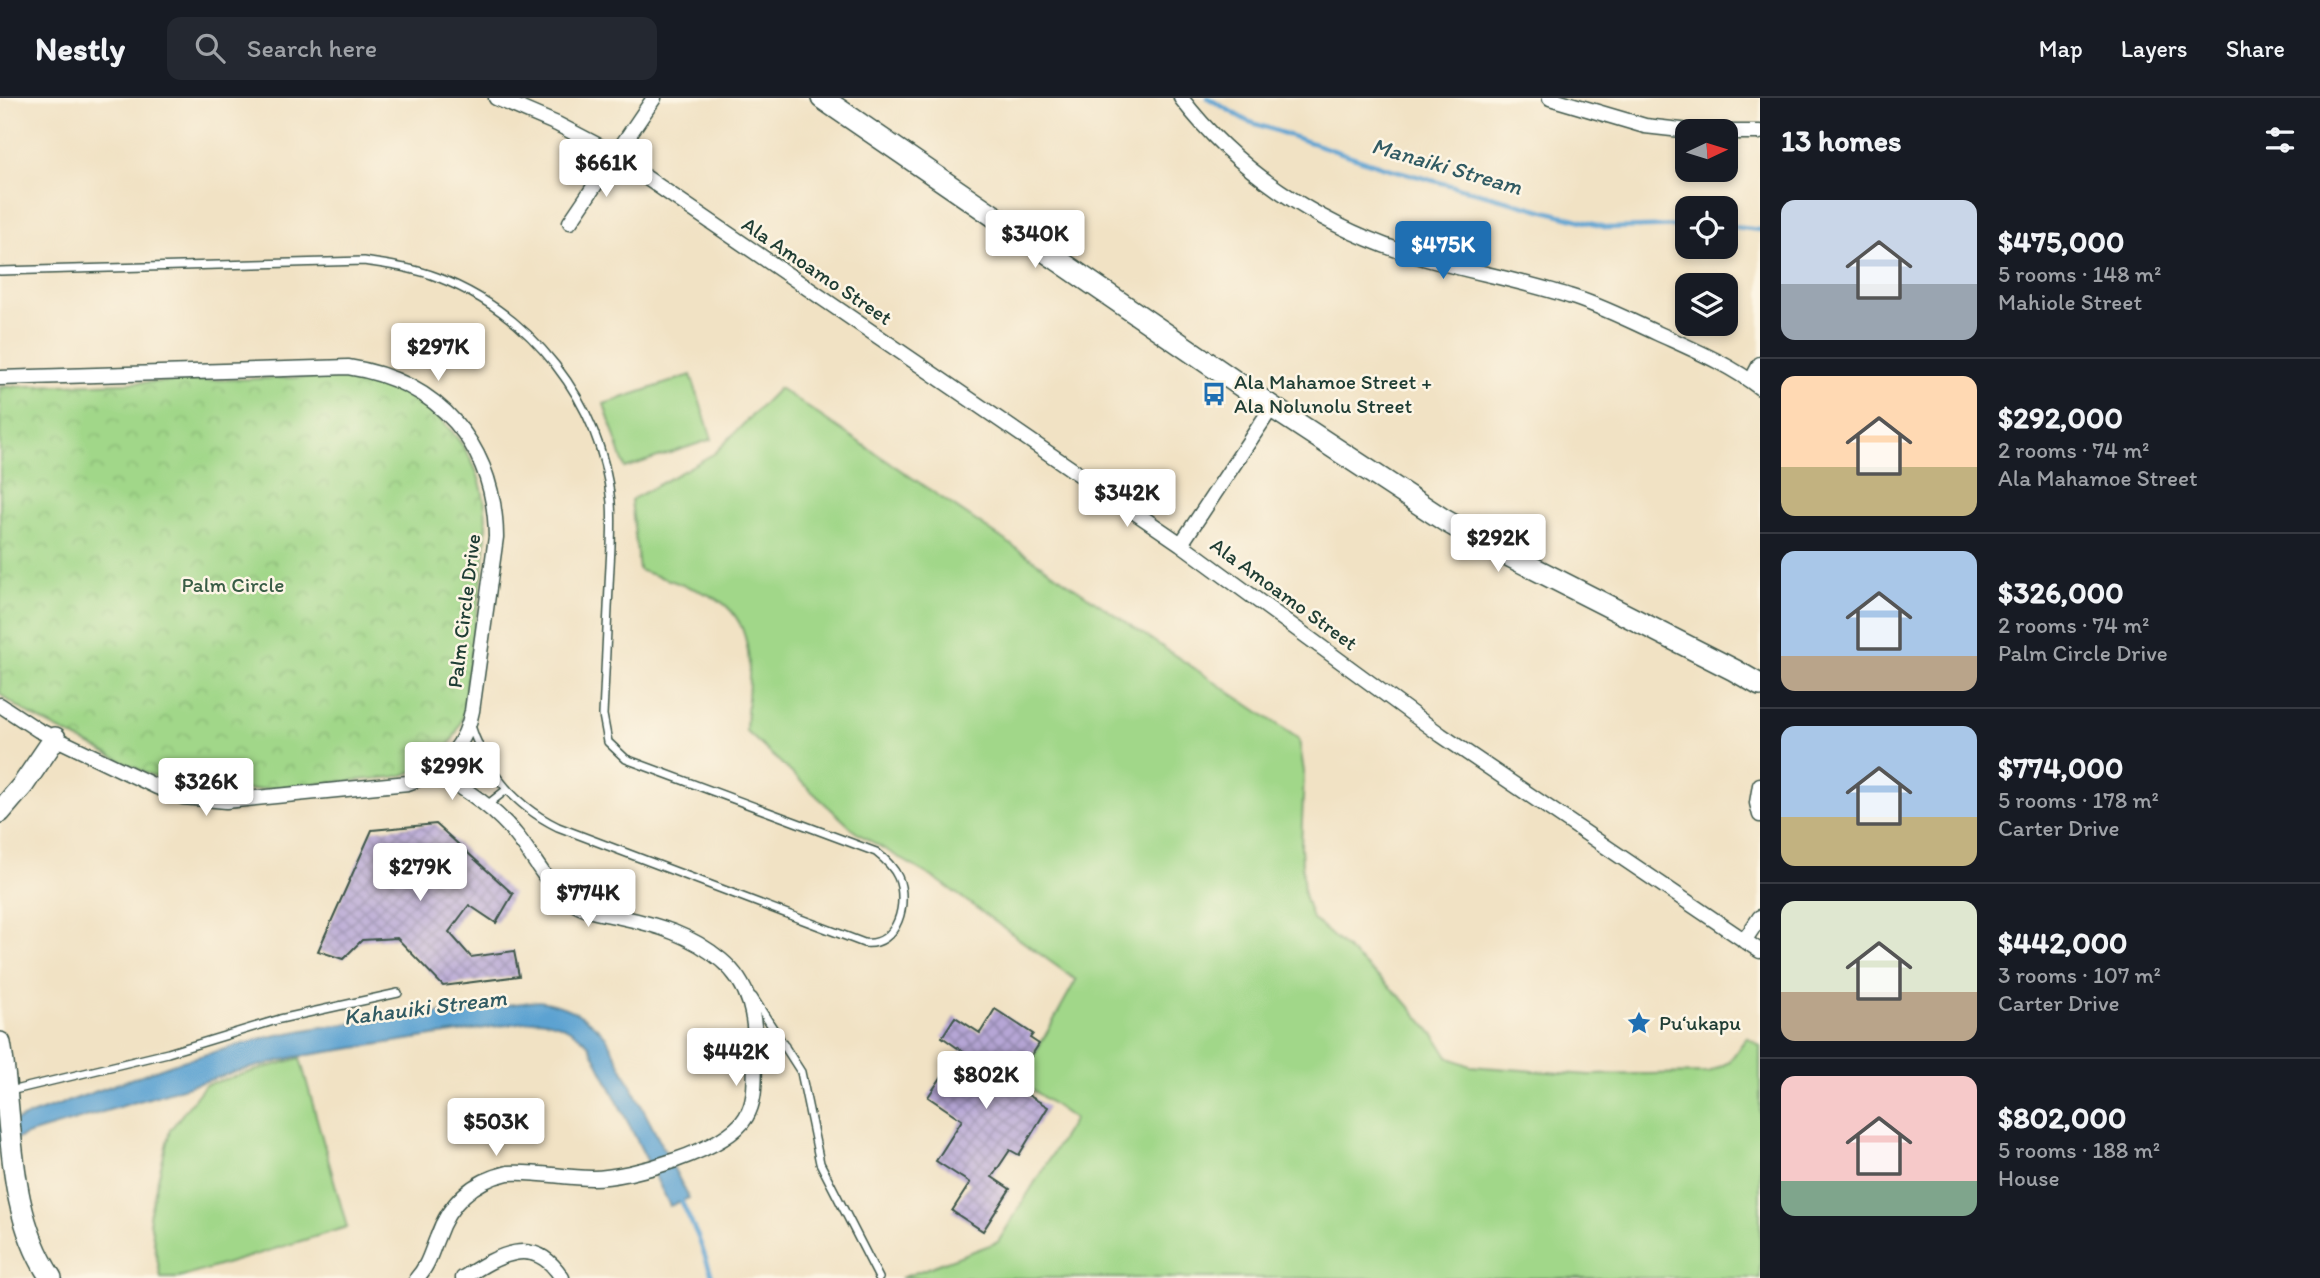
<!DOCTYPE html>
<html lang="en">
<head>
<meta charset="utf-8">
<style>
  body { margin:0; font-family:Itim,sans-serif; background:#242831; color:#f1f3f6; height:100vh; display:flex; flex-direction:column; font-size:26px; white-space:nowrap }
  * { box-sizing:border-box; margin:0 }
  p { font-size:23px; color:#9ea1a6 }
  .icon { flex:none; width:38px; height:38px; fill:none; stroke:currentColor; stroke-width:2; stroke-linecap:round; stroke-linejoin:round }
  .map { position:relative; flex:1; overflow:hidden }
  .panel { display:flex; flex-direction:column; background:#171b24; width:560px }
  .panel>* { flex:none }
  .needle { width:46px; rotate:86deg }
  .controls { position:absolute; left:1675px; top:21px; display:grid; gap:14px }
  .controls a { display:grid; place-items:center; width:63px; height:63px; border-radius:14px; background:#171b24; box-shadow:0 4px 10px #0003; font-size:35px }
  .price { position:absolute; translate:-50% -60px; padding:0 16px; border-radius:7px; background:#fff; color:#222; font-size:23px; line-height:46px; filter:drop-shadow(0 2px 4px #0008) }
  .price::after { content:''; position:absolute; left:50%; top:42px; width:21px; height:16px; margin-left:-10px; background:inherit; clip-path:polygon(0 0,100% 0,50% 100%) }
  .price.current { background:#1f6fb2; color:#fff }
  ul { padding:0; list-style:none }
  li { display:flex; align-items:center; gap:21px; height:175px; padding:0 21px }
  li+li { border-top:2px solid #363941 }
  li span { display:grid; place-items:center; flex:none; width:196px; height:140px; border-radius:14px; color:#555 }
  li>.icon { margin-inline-start:auto }
  span .icon { width:84px; height:84px; fill:#fffc; stroke-width:1 }
  li b { font-size:30px }
  h2 { display:flex; justify-content:space-between; align-items:center; height:84px; padding:0 21px; font-size:30px }
  header { display:flex; align-items:center; gap:42px; box-sizing:border-box; height:98px; padding:0 35px; background:#171b24; border-bottom:2px solid #363941 }
  header strong { font-size:33px }
  nav { display:flex; gap:38px; margin-inline-start:auto; font-size:24px }
  .search { width:490px; height:63px; background:#242831; display:flex; align-items:center; gap:18px; box-sizing:border-box; padding:0 24px; border-radius:14px; color:#9ea1a6; font-size:26px }
  main { display:flex; flex:1; min-height:0 }
  .map>svg:first-child { display:block }
  .grass { fill:#a1d789; stroke:#608a5e; stroke-width:2 }
  .park { fill:url(#park-crowns); stroke:#608a5e; stroke-width:2 }
  .water { fill:#5ca2d1; stroke:#3e7082; stroke-width:2 }
  .lines { fill:none; stroke-linecap:round; stroke-linejoin:round }
  .stream { stroke:#5ca2d1; stroke-width:4.5 }
  .building { fill:url(#building-cross-hatch) }
  .lane-casing { stroke:#3e564a; stroke-width:10 }
  .street-casing { stroke:#3e564a; stroke-width:17 }
  .secondary-casing { stroke:#3e564a; stroke-width:24 }
  .lane { stroke:#fff; stroke-width:7 }
  .street { stroke:#fff; stroke-width:14 }
  .secondary { stroke:#fff; stroke-width:21 }
  .labels { text-anchor:middle; stroke-width:5; stroke-linejoin:round; paint-order:stroke }
  .street-label { font-size:21px; fill:#1f3d34; stroke:#fcf5e5 }
  .poi-label { font-size:21px; fill:#1f3d34; stroke:#fcf5e5; text-anchor:start }
  .park-label { font-size:21px; fill:#395c45; stroke:#fcf5e5 }
  .water-label { font-size:23px; font-style:italic; fill:#315b63; stroke:#fcf5e5 }
</style>
</head>
<body>
<header>
<strong>Nestly</strong>
<div class="search"><svg class="icon" aria-label="search" viewBox="0 0 24 24"><circle cx="10" cy="10" r="6"/><path d="M15 15l6 6"/></svg>Search here</div>
<nav><a>Map</a><a>Layers</a><a>Share</a></nav>
</header>
<main>
<div class="map">
<svg width="1760" height="1180" viewBox="0 0 1760 1180">
  <defs>
    <pattern id="park-crowns" width="20" height="18" patternUnits="userSpaceOnUse" patternTransform="scale(1.75)"><rect width="20" height="18" fill="#a1d789"/><path d="M2 6a3 3 0 1 1 6 0M12 15a3 3 0 1 1 6 0" fill="none" stroke="#8ab977"/></pattern>
    <pattern id="building-cross-hatch" width="8" height="8" patternUnits="userSpaceOnUse" patternTransform="scale(1.75)"><rect width="8" height="8" fill="#b6a6d5"/><path d="M0 0l8 8M0 8l8-8" fill="none" stroke="#9388ae"/></pattern>
  </defs>
  <rect width="100%" height="100%" fill="#fcf5e5"/>
  <filter id="ink" filterUnits="userSpaceOnUse"><feTurbulence type="fractalNoise" baseFrequency=".0143" numOctaves="2"/><feDisplacementMap in="SourceGraphic" scale="14" xChannelSelector="R" yChannelSelector="G"/><feConvolveMatrix kernelMatrix="1 2 1 2 8 2 1 2 1" color-interpolation-filters="sRGB"/></filter>
  <filter id="wash" filterUnits="userSpaceOnUse"><feTurbulence type="fractalNoise" baseFrequency=".00686" numOctaves="4" result="noise"/><feDisplacementMap in="SourceGraphic" scale="28" xChannelSelector="R" yChannelSelector="G"/><feGaussianBlur stdDeviation="1.57" result="paint"/><feColorMatrix in="noise" values="0 0 0 0 0 0 0 0 0 0 0 0 0 0 0 0 0 1.4 0 .05"/><feComposite in="paint" operator="in"/></filter>
  <g filter="url(#wash)">
    <rect width="100%" height="100%" fill="#f1e2c4"/>
    <!-- grass -->
    <path class="grass" d="M 691,277 L 712,341 L 625,370 L 604,306 Z
      M 779,290 L 1299,641 L 1304,674 L 1301,749 L 1304,797 L 1312,820 L 1403,901 L 1435,938 L 1448,959 L 1470,968 L 1589,977 L 1708,975 L 1729,964 L 1747,939 L 1760,948 L 1760,1180 L 901,1180 L 998,1144 L 1074,1021 L 1020,983 L 1076,882 L 939,783 L 857,735 L 746,633 C 747,588 762,526 715,500 C 692,488 664,481 639,472 L 631,402 L 715,355 Z
      M 300,960 L 347,1129 L 179,1180 L 161,1180 L 149,1118 L 170,1032 L 205,987 Z"/>
    <!-- park -->
    <path class="park" d="M 347,278 C 384,283 417,297 443,324 C 495,376 489,427 480,494 C 474,533 467,572 464,612 C 456,649 431,672 394,679 L 226,694 C 177,695 137,670 94,649 C 62,633 29,619 0,596 L 0,289 Z"/>
    <!-- water -->
    <path class="water" d="M 539,903 C 567,907 587,918 606,939 L 689,1100 L 670,1108 L 589,947 C 574,932 559,924 538,922 L 295,959 L 239,973 L 26,1037 L 0,1048 L 0,1030 L 25,1019 L 172,966 L 267,939 L 321,929 Z"/>
    <g class="lines">
      <!-- stream -->
      <path class="stream" d="M 1208,0 L 1247,23 L 1383,69 L 1608,130 L 1687,128
        M 1726,128 L 1760,132
        M 680,1100 L 698,1139 L 713,1180"/>
    </g>
    <g id="blocks">
      <!-- building -->
      <path class="building" d="M 436,726 L 513,796 L 496,825 L 469,807 L 449,834 L 471,859 L 514,853 L 519,878 L 443,888 L 397,840 L 362,842 L 343,861 L 318,853 L 372,732 Z
        M 995,911 L 1033,936 L 1030,940 L 1039,946 L 1026,966 L 1017,961 L 1003,982 L 1048,1009 L 1019,1057 L 1010,1052 L 992,1079 L 1010,1091 L 983,1133 L 952,1113 L 970,1085 L 936,1063 L 962,1022 L 928,999 L 942,978 L 949,982 L 966,956 L 942,939 L 955,919 L 980,935 Z"/>
    </g>
  </g>
  <g filter="url(#ink)">
    <use href="#blocks" fill-opacity="0" stroke="#3e564a" stroke-width="2"/>
    <g class="lines">
      <!-- lane casing -->
      <g class="lane-casing">
        <path id="lane" d="M 0,173 L 364,163 C 389,167 414,170 437,179 C 531,215 601,303 611,404 C 613,432 610,461 609,489 C 607,532 605,574 603,617 L 608,644 L 626,661 L 876,754 C 885,761 893,768 898,779 C 909,804 898,849 864,845 L 558,729 C 513,707 485,672 470,625
          M 487,707 L 506,692
          M 753,899 L 801,974 L 820,1065 L 879,1180
          M 756,956 L 785,948
          M 10,993 L 168,955 L 280,921 L 398,895"/>
      </g>
      <!-- street casing -->
      <g class="street-casing">
        <path id="street" d="M 496,0 L 557,26 L 603,50 L 1181,446 L 1441,637 L 1760,853
          M 1181,0 C 1236,72 1315,124 1400,153 C 1455,171 1513,180 1569,198 C 1600,207 1628,222 1657,235 C 1692,251 1729,266 1760,290
          M 1550,0 L 1645,28 L 1690,33
          M 1726,34 L 1760,34
          M 570,124 L 654,0
          M 0,280 L 348,269 C 439,283 495,347 496,439 L 472,613 C 465,649 443,673 408,685 L 226,703 L 183,699 L 157,689 L 38,632 L 0,607
          M 1751,283 L 1760,266
          M 1181,446 L 1272,309
          M 1760,687 L 1757,705 L 1760,717
          M 1744,843 L 1760,819
          M 417,1180 C 428,1168 431,1154 437,1140 C 449,1105 472,1083 508,1075 C 536,1073 564,1080 592,1080 C 630,1080 727,1052 746,1019 C 757,1001 754,978 755,957 C 756,920 751,887 721,862 C 691,837 658,827 620,819 C 602,815 585,814 570,803 C 547,788 534,759 517,738 C 495,710 465,690 434,674
          M 463,1180 C 496,1159 534,1134 562,1180"/>
      </g>
      <!-- secondary casing -->
      <g class="secondary-casing">
        <path id="secondary" d="M 822,0 L 1272,309 L 1444,422 L 1492,449 L 1734,572 L 1760,587
          M 0,714 L 23,687 L 55,640
          M 0,945 C 14,1024 5,1111 51,1180"/>
      </g>
      <!-- lane -->
      <use href="#lane" class="lane"/>
      <!-- street -->
      <use href="#street" class="street"/>
      <!-- secondary -->
      <use href="#secondary" class="secondary"/>
    </g>
  </g>
  <!-- icons -->
  <defs>
    <g id="bus-bare" transform="scale(1.89)"><path d="M-5-6H5V4H4V6H2V4H-2V6H-4V4H-5ZM-3.5-4V0h7V-4ZM-3.5 1.2v1.5H-2V1.2ZM2 1.2v1.5H3.5V1.2Z" fill="#1f6fb2" stroke="#fcf5e5" stroke-width="2.5" paint-order="stroke"/></g>
    <g id="sight-bare" transform="scale(1.89)"><path d="M0-6L1.8-2.2L6-1.7L2.9 1.2L3.7 5.4L0 3.3L-3.7 5.4L-2.9 1.2L-6-1.7L-1.8-2.2Z" fill="#1f6fb2" stroke="#fcf5e5" stroke-width="2.5" paint-order="stroke"/></g>
  </defs>
  <g fill-rule="evenodd">
    <use href="#bus-bare" x="1214" y="296"/>
    <use href="#sight-bare" x="1639" y="925"/>
  </g>
  <g class="labels">
    <!-- street labels -->
    <g class="street-label">
      <text transform="translate(817 173) rotate(34)" y="7">Ala Amoamo Street</text>
      <text transform="translate(1284 496) rotate(36)" y="7">Ala Amoamo Street</text>
      <text transform="translate(464 513) rotate(-83)" y="7">Palm Circle Drive</text>
    </g>
    <!-- poi labels -->
    <g class="poi-label">
      <text x="1234" y="291">Ala Mahamoe Street +<tspan x="1234" dy="24">Ala Nolunolu Street</tspan></text>
      <text x="1659" y="932">Puʻukapu</text>
    </g>
    <!-- park labels -->
    <g class="park-label">
      <text x="233" y="494">Palm Circle</text>
    </g>
    <!-- water labels -->
    <g class="water-label">
      <text transform="translate(1447 68) rotate(16)" y="8">Manaiki Stream</text>
      <text transform="translate(425 909) rotate(-7)" y="8">Kahauiki Stream</text>
    </g>
  </g>
</svg>
<div class="controls">
<a><svg class="needle" viewBox="-14 -14 28 28"><path d="M0-13l5 13h-10z" fill="#e53935"/><path d="M0 13l5-13h-10z" fill="#9ea1a6"/></svg></a>
<a><svg class="icon" aria-label="locate" viewBox="0 0 24 24"><circle cx="12" cy="12" r="6"/><path d="M12 2v4M12 18v4M2 12h4M18 12h4"/></svg></a>
<a><svg class="icon" aria-label="layers" viewBox="0 0 24 24"><path d="M12 4l9 5-9 5-9-5zM3 14l9 5 9-5"/></svg></a>
</div>
<b class="price" style="left:606px;top:101px">$661K</b>
<b class="price" style="left:1035px;top:172px">$340K</b>
<b class="price current" style="left:1443px;top:183px">$475K</b>
<b class="price" style="left:438px;top:285px">$297K</b>
<b class="price" style="left:1127px;top:431px">$342K</b>
<b class="price" style="left:1498px;top:476px">$292K</b>
<b class="price" style="left:452px;top:704px">$299K</b>
<b class="price" style="left:206px;top:720px">$326K</b>
<b class="price" style="left:420px;top:805px">$279K</b>
<b class="price" style="left:588px;top:831px">$774K</b>
<b class="price" style="left:736px;top:990px">$442K</b>
<b class="price" style="left:986px;top:1013px">$802K</b>
<b class="price" style="left:496px;top:1060px">$503K</b>
</div>
<section class="panel">
<h2>13 homes<svg class="icon" aria-label="filters" viewBox="0 0 24 24"><path d="M4 7h16M4 17h16"/><circle cx="9" cy="7" r="2"/><circle cx="15" cy="17" r="2"/></svg></h2>
<ul>
<li><span style="background:linear-gradient(#c9d6e8 60%,#9aa5b1 0)"><svg class="icon" aria-label="home" viewBox="0 0 24 24"><path d="M3 11l9-7 9 7M6 9v11h12V9"/></svg></span><div><b>$475,000</b><p>5 rooms · 148 m²</p><p>Mahiole Street</p></div></li>
<li><span style="background:linear-gradient(#ffd9b3 65%,#c2b280 0)"><svg class="icon" aria-label="home" viewBox="0 0 24 24"><path d="M3 11l9-7 9 7M6 9v11h12V9"/></svg></span><div><b>$292,000</b><p>2 rooms · 74 m²</p><p>Ala Mahamoe Street</p></div></li>
<li><span style="background:linear-gradient(#a9c7e8 75%,#b9a48a 0)"><svg class="icon" aria-label="home" viewBox="0 0 24 24"><path d="M3 11l9-7 9 7M6 9v11h12V9"/></svg></span><div><b>$326,000</b><p>2 rooms · 74 m²</p><p>Palm Circle Drive</p></div></li>
<li><span style="background:linear-gradient(#a9c7e8 65%,#c2b280 0)"><svg class="icon" aria-label="home" viewBox="0 0 24 24"><path d="M3 11l9-7 9 7M6 9v11h12V9"/></svg></span><div><b>$774,000</b><p>5 rooms · 178 m²</p><p>Carter Drive</p></div></li>
<li><span style="background:linear-gradient(#dfe7d0 65%,#b9a48a 0)"><svg class="icon" aria-label="home" viewBox="0 0 24 24"><path d="M3 11l9-7 9 7M6 9v11h12V9"/></svg></span><div><b>$442,000</b><p>3 rooms · 107 m²</p><p>Carter Drive</p></div></li>
<li><span style="background:linear-gradient(#f6c9c9 75%,#7fa58c 0)"><svg class="icon" aria-label="home" viewBox="0 0 24 24"><path d="M3 11l9-7 9 7M6 9v11h12V9"/></svg></span><div><b>$802,000</b><p>5 rooms · 188 m²</p><p>House</p></div></li>
</ul>
</section>
</main>
</body>
</html>
